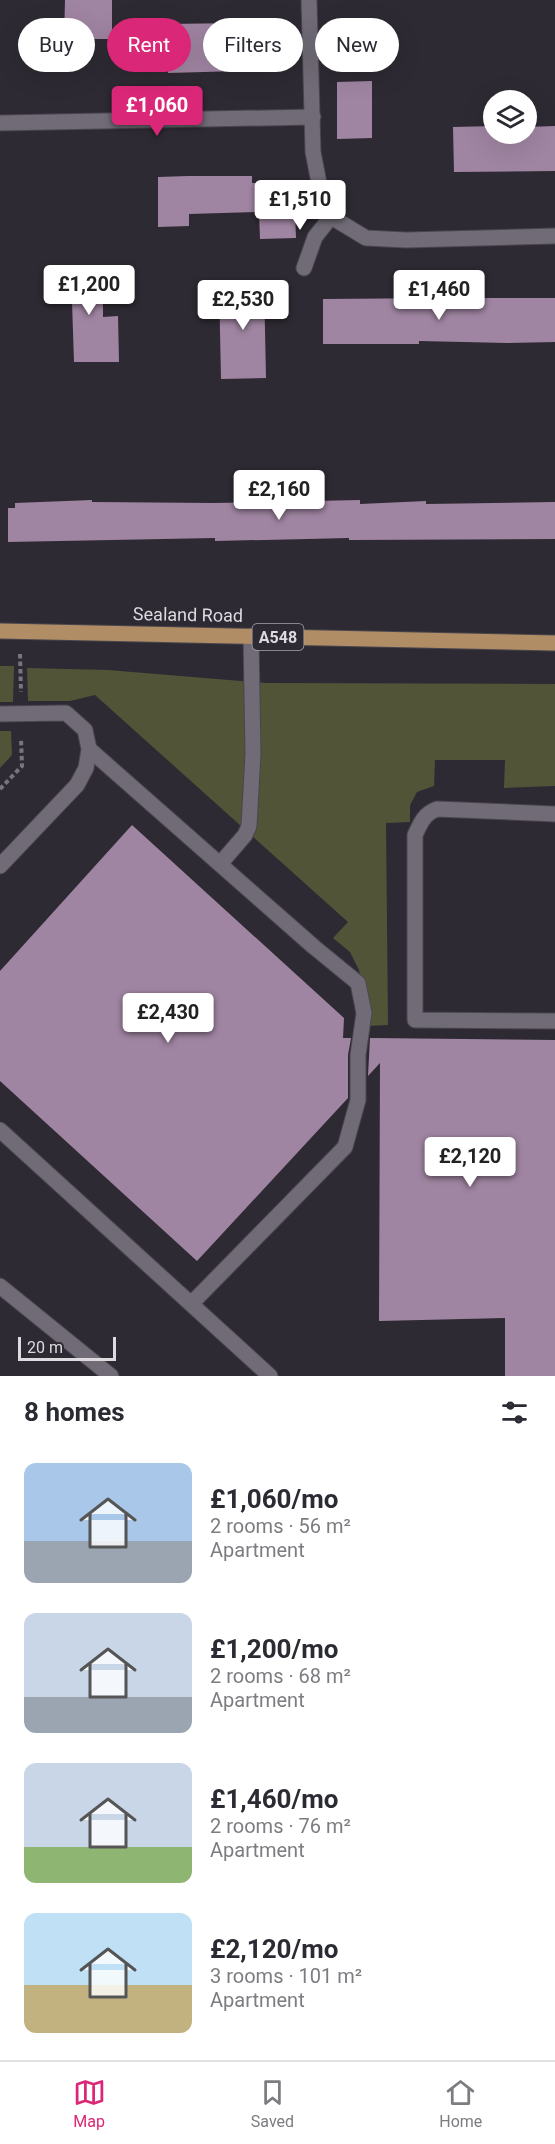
<!DOCTYPE html>
<html lang="en">
<head>
<meta charset="utf-8">
<style>
  body { margin:0; font-family:Roboto,sans-serif; background:#f7f7f7; color:#2b2b33; height:100vh; display:flex; flex-direction:column; font-size:22px; white-space:nowrap }
  * { box-sizing:border-box; margin:0 }
  p { font-size:20px; color:#7c7c81 }
  .icon { flex:none; width:33px; height:33px; fill:none; stroke:currentColor; stroke-width:2; stroke-linecap:round; stroke-linejoin:round }
  .map { position:relative; height:1376px; overflow:hidden }
  .drawer { display:flex; flex-direction:column; background:#fff; flex:1 }
  .drawer>* { flex:none }
  .top-card { position:absolute; left:18px; top:18px; width:519px; height:54px; display:flex; gap:12px }
  .tools { position:absolute; left:483px; top:90px; display:grid; gap:12px }
  .tools a { display:grid; place-items:center; width:54px; height:54px; border-radius:50%; background:#fff; box-shadow:0 6px 24px #0002; font-size:30px }
  .scale { position:absolute; left:18px; bottom:15px; width:98px; box-sizing:border-box; padding-left:6px; border:3px solid #dddae0; border-top:0; font-size:16px; line-height:21px; white-space:nowrap; color:#dddae0; -webkit-text-stroke:4px #2e2a33; paint-order:stroke }
  .price { position:absolute; translate:-50% -51px; padding:0 14px; border-radius:6px; background:#fff; color:#222; font-size:20px; line-height:39px; filter:drop-shadow(0 2px 3px #0008) }
  .price::after { content:''; position:absolute; left:50%; top:36px; width:18px; height:14px; margin-left:-9px; background:inherit; clip-path:polygon(0 0,100% 0,50% 100%) }
  .price.on { background:#db2777; color:#fff }
  ul { padding:0; list-style:none }
  li { display:flex; align-items:center; gap:18px; height:150px; padding:0 24px }
  li span { display:grid; place-items:center; flex:none; width:168px; height:120px; border-radius:12px; color:#555 }
  li>.icon { margin-inline-start:auto }
  span .icon { width:72px; height:72px; fill:#fffc; stroke-width:1 }
  li b { font-size:26px }
  h2 { display:flex; justify-content:space-between; align-items:center; height:72px; padding:0 24px; font-size:26px }
  .tag { padding:0 21px; border-radius:27px; background:#fff; box-shadow:0 6px 24px #0002; font-size:21px; line-height:54px }
  .tag.on { background:#db2777; color:#fff }
  .menu { display:flex; justify-content:space-around; align-items:center; height:84px; border-top:2px solid #e1e1e2; background:#fff; font-size:16px; color:#7c7c81 }
  .menu a { display:grid; justify-items:center; gap:3px }
  .menu .on { color:#db2777 }
  .map>svg:first-child { display:block }
  .green { fill:#525438 }
  .building { fill:#a085a2 }
  .lines { fill:none; stroke-linecap:round; stroke-linejoin:round }
  .minor-casing { stroke:#4a464e; stroke-width:17 }
  .major-casing { stroke:#4a464e; stroke-width:17 }
  .path { stroke:#78757c; stroke-width:4; stroke-dasharray:4.5 3; stroke-linecap:butt }
  .minor { stroke:#706b76; stroke-width:15 }
  .major { stroke:#b08d64; stroke-width:15 }
  .labels { text-anchor:middle; stroke-width:6; stroke-linejoin:round; paint-order:stroke }
  .shield { fill:#2e2a33; stroke:#a8a5ac; stroke-width:1.5 }
  .shield-label { font-size:16px; font-weight:bold; fill:#dddae0 }
  .street-label { font-size:18px; fill:#dddae0; stroke:#2e2a33 }
</style>
</head>
<body>
<div class="map">
<svg width="555" height="1376" viewBox="0 0 555 1376">
  <rect width="100%" height="100%" fill="#2e2a33"/>
  <!-- green -->
  <path class="green" d="M 0,666 L 14,666 L 13,702 L 0,702 Z
    M 27,668 L 108,670 L 265,683 L 555,684 L 555,786 L 504,788 L 505,760 L 435,760 L 434,786 L 417,792 L 410,805 L 410,822 L 386,823 L 388,1025 L 368,1026 L 359,970 L 350,952 L 333,938 L 348,922 L 95,695 L 70,701 L 28,701 Z
    M 0,731 L 11,731 L 12,755 L 0,768 Z"/>
  <!-- building -->
  <path class="building" d="M 65,0 L 112,0 L 112,39 L 64,39 Z
    M 239,23 L 240,71 L 168,73 L 167,24 Z
    M 372,81 L 372,138 L 337,139 L 337,82 Z
    M 494,126 L 494,134 L 526,134 L 526,127 L 555,126 L 555,171 L 454,172 L 453,127 Z
    M 188,176 L 252,176 L 252,183 L 294,182 L 296,238 L 260,239 L 259,212 L 189,214 L 189,226 L 158,227 L 158,177 Z
    M 58,269 L 103,269 L 103,317 L 118,316 L 119,362 L 74,362 L 72,302 L 58,302 Z
    M 264,283 L 266,378 L 221,379 L 219,284 Z
    M 449,298 L 555,298 L 555,342 L 507,343 L 419,341 L 419,344 L 323,344 L 323,299 Z
    M 92,500 L 92,502 L 214,503 L 360,500 L 360,504 L 426,501 L 426,504 L 555,502 L 555,539 L 349,540 L 349,538 L 215,541 L 215,538 L 8,542 L 8,508 L 15,508 L 15,503 Z
    M 132,825 L 344,1018 L 343,1038 L 351,1038 L 348,1055 L 348,1098 L 197,1261 L 0,1081 L 0,971 Z
    M 370,1038 L 555,1040 L 555,1376 L 505,1376 L 505,1318 L 379,1321 L 380,1063 L 368,1076 Z"/>
  <g class="lines">
    <!-- minor casing -->
    <g class="minor-casing">
      <path id="minor" d="M 309,0 L 313,152 L 320,188 L 338,221 L 366,238 L 406,240 L 555,236
        M 0,123 L 313,117
        M 304,268 L 315,237 L 334,213
        M 0,714 L 66,713 L 85,730 L 89,749 L 86,768 L 77,785 L 0,866
        M 89,749 L 314,947 L 358,983 L 364,1013 L 358,1055 L 358,1100 L 345,1147 L 191,1304
        M 555,814 L 437,809 C 424,814 421,822 415,835 L 415,1020 L 555,1021
        M 220,864 L 245,835 L 249,826 L 253,754 L 251,636
        M 0,1130 L 270,1376
        M 0,1286 L 111,1376"/>
    </g>
    <!-- major casing -->
    <g class="major-casing">
      <path id="major" d="M 0,631 L 555,643"/>
    </g>
    <!-- path -->
    <path class="path" d="M 20,654 L 21,692
      M 0,789 L 22,766 L 21,738"/>
    <!-- minor -->
    <use href="#minor" class="minor"/>
    <!-- major -->
    <use href="#major" class="major"/>
  </g>
  <g class="labels">
    <!-- shield labels -->
    <rect class="shield" x="252.5" y="624" width="51" height="26" rx="4.5"/>
    <g class="shield-label">
      <text x="278" y="643">A548</text>
    </g>
    <!-- street labels -->
    <g class="street-label">
      <text transform="translate(188 615) rotate(1)" y="6">Sealand Road</text>
    </g>
  </g>
</svg>
<div class="tools">
<a><svg class="icon" aria-label="layers" viewBox="0 0 24 24"><path d="M12 4l9 5-9 5-9-5zM3 14l9 5 9-5"/></svg></a>
</div>
<div class="scale">20 m</div>
<b class="price on" style="left:157px;top:137px">£1,060</b>
<b class="price" style="left:300px;top:231px">£1,510</b>
<b class="price" style="left:89px;top:316px">£1,200</b>
<b class="price" style="left:439px;top:321px">£1,460</b>
<b class="price" style="left:243px;top:331px">£2,530</b>
<b class="price" style="left:279px;top:521px">£2,160</b>
<b class="price" style="left:168px;top:1044px">£2,430</b>
<b class="price" style="left:470px;top:1188px">£2,120</b>
<div class="top-card">
<a class="tag">Buy</a>
<a class="tag on">Rent</a>
<a class="tag">Filters</a>
<a class="tag">New</a>
</div>
</div>
<section class="drawer">
<h2>8 homes<svg class="icon" aria-label="filters" viewBox="0 0 24 24"><path d="M4 7h16M4 17h16"/><circle cx="9" cy="7" r="2"/><circle cx="15" cy="17" r="2"/></svg></h2>
<ul>
<li><span style="background:linear-gradient(#a9c7e8 65%,#9aa5b1 0)"><svg class="icon" aria-label="home" viewBox="0 0 24 24"><path d="M3 11l9-7 9 7M6 9v11h12V9"/></svg></span><div><b>£1,060/mo</b><p>2 rooms · 56 m²</p><p>Apartment</p></div></li>
<li><span style="background:linear-gradient(#c9d6e8 70%,#9aa5b1 0)"><svg class="icon" aria-label="home" viewBox="0 0 24 24"><path d="M3 11l9-7 9 7M6 9v11h12V9"/></svg></span><div><b>£1,200/mo</b><p>2 rooms · 68 m²</p><p>Apartment</p></div></li>
<li><span style="background:linear-gradient(#c9d6e8 70%,#8fb573 0)"><svg class="icon" aria-label="home" viewBox="0 0 24 24"><path d="M3 11l9-7 9 7M6 9v11h12V9"/></svg></span><div><b>£1,460/mo</b><p>2 rooms · 76 m²</p><p>Apartment</p></div></li>
<li><span style="background:linear-gradient(#bfe0f5 60%,#c2b280 0)"><svg class="icon" aria-label="home" viewBox="0 0 24 24"><path d="M3 11l9-7 9 7M6 9v11h12V9"/></svg></span><div><b>£2,120/mo</b><p>3 rooms · 101 m²</p><p>Apartment</p></div></li>
</ul>
</section>
<nav class="menu">
<a class="on"><svg class="icon" aria-label="map" viewBox="0 0 24 24"><path d="M3 6l6-2 6 2 6-2v14l-6 2-6-2-6 2zM9 4v14M15 6v14"/></svg>Map</a>
<a><svg class="icon" aria-label="saved" viewBox="0 0 24 24"><path d="M7 4h10v16l-5-4-5 4z"/></svg>Saved</a>
<a><svg class="icon" aria-label="home" viewBox="0 0 24 24"><path d="M3 11l9-7 9 7M6 9v11h12V9"/></svg>Home</a>
</nav>
</body>
</html>
